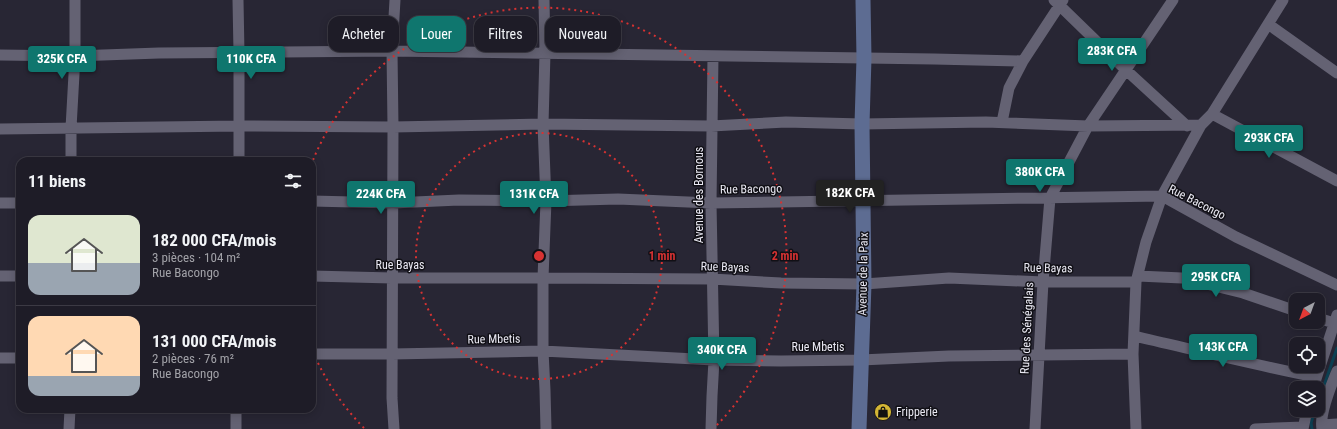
<!DOCTYPE html>
<html lang="fr">
<head>
<meta charset="utf-8">
<style>
  body { margin:0; font-family:"Roboto Condensed",sans-serif; background:#26252f; color:#f1f3f6; height:100vh; display:flex; flex-direction:column; font-size:15px; white-space:nowrap }
  * { box-sizing:border-box; margin:0 }
  p { font-size:13px; color:#a1a1a7 }
  .icon { flex:none; width:22px; height:22px; fill:none; stroke:currentColor; stroke-width:2; stroke-linecap:round; stroke-linejoin:round }
  .map { position:relative; flex:1; overflow:hidden }
  .sheet { position:absolute; left:16px; top:157px; width:300px; height:256px; display:flex; flex-direction:column; background:#1e1c27; border-radius:12px; box-shadow:0 2px 10px #0003,0 0 0 1px #3c3a44 }
  .sheet>* { flex:none }
  .banner { position:absolute; left:328px; top:16px; width:380px; height:36px; display:flex; gap:8px }
  .needle { width:26px; rotate:221deg }
  .buttons { position:absolute; left:1289px; top:293px; display:grid; gap:8px }
  .buttons a { display:grid; place-items:center; width:36px; height:36px; border-radius:8px; background:#1e1c27; box-shadow:0 2px 10px #0003,0 0 0 1px #3c3a44; font-size:20px }
  .price { position:absolute; translate:-50% -34px; padding:0 9px; border-radius:4px; background:#0f766e; color:#fff; font-size:13px; line-height:26px; filter:drop-shadow(0 1px 2px #0008) }
  .price::after { content:''; position:absolute; left:50%; top:24px; width:12px; height:9px; margin-left:-6px; background:inherit; clip-path:polygon(0 0,100% 0,50% 100%) }
  .price.on { background:#222; color:#fff }
  ul { padding:0; list-style:none }
  li { display:flex; align-items:center; gap:12px; height:100px; padding:0 12px }
  li+li { border-top:1px solid #3c3a44 }
  li span { display:grid; place-items:center; flex:none; width:112px; height:80px; border-radius:12px; color:#555 }
  li>.icon { margin-inline-start:auto }
  span .icon { width:48px; height:48px; fill:#fffc; stroke-width:1 }
  li b { font-size:17px }
  h2 { display:flex; justify-content:space-between; align-items:center; height:48px; padding:0 12px; font-size:17px }
  .chip { padding:0 14px; border-radius:12px; background:#1e1c27; box-shadow:0 2px 10px #0003,0 0 0 1px #3c3a44; font-size:14px; line-height:36px }
  .chip.on { background:#0f766e; color:#fff }
  .map>svg:first-child { display:block }
  .lines { fill:none; stroke-linecap:round; stroke-linejoin:round }
  .stream { stroke:#0d4153; stroke-width:3 }
  .street { stroke:#646273; stroke-width:11 }
  .secondary { stroke:#5d6c92; stroke-width:15 }
  .ring { fill:none; stroke:#d73232; stroke-width:2; stroke-dasharray:2 4 }
  .labels { text-anchor:middle; stroke-width:3; stroke-linejoin:round; paint-order:stroke }
  .street-label { font-size:12px; fill:#eae9f3; stroke:#111016 }
  .poi-label { font-size:12px; fill:#eae9f3; stroke:#111016; text-anchor:start }
  .centre { fill:#d73232; stroke:#111016; stroke-width:2 }
  .ring-label { font-size:12px; text-anchor:middle; font-weight:bold; fill:#d73232; stroke:#111016; stroke-width:3; stroke-linejoin:round; paint-order:stroke }
</style>
</head>
<body>
<div class="map">
<svg width="1337" height="429" viewBox="0 0 1337 429">
  <rect width="100%" height="100%" fill="#282634"/>
  <g class="lines">
    <!-- stream -->
    <path class="stream" d="M 1318,403 L 1337,348
      M 1312,429 L 1311,423 L 1315,410"/>
    <!-- street -->
    <path class="street" d="M 238,0 L 239,53 L 239,161
      M 544,0 L 545,53 L 543,124 L 546,201 L 543,278 L 543,351 L 545,390 L 546,429
      M 1054,0 L 1126,70 L 1187,126
      M 1268,24 L 1337,73
      M 0,55 L 75,56 L 159,53 L 392,51 L 934,59 L 1023,61
      M 1212,114 L 1337,181
      M 1002,122 L 1009,88 L 1023,61 L 1063,0
      M 0,129 L 239,126 L 393,127 L 543,124 L 711,126 L 786,122 L 862,124 L 986,122 L 1088,126 L 1201,125
      M 71,161 L 71,128 L 75,56 L 75,0
      M 312,201 L 393,203 L 459,200 L 546,201 L 618,199 L 711,203 L 1162,196 L 1236,237 L 1337,285
      M 0,203 L 20,203
      M 0,276 L 20,276
      M 312,276 L 392,278 L 543,278 L 712,279 L 781,283 L 864,284 L 949,278 L 1043,282 L 1136,282
      M 1138,276 L 1182,278 L 1243,293 L 1296,311
      M 1318,318 L 1334,323
      M 1134,336 C 1195,350 1255,365 1316,377
      M 312,354 L 392,354 L 543,351 L 714,360 L 781,361 L 861,360 L 949,356 L 1133,354
      M 0,358 L 20,358
      M 1313,388 L 1337,315
      M 1322,425 L 1337,424
      M 69,429 L 70,409
      M 236,429 L 236,409
      M 394,429 L 392,398 L 393,127 L 392,51 L 395,0
      M 711,429 L 712,396 L 714,360 L 711,203 L 713,56
      M 1035,429 L 1043,282 L 1050,198 L 1088,126 L 1173,0
      M 1136,429 L 1133,354 L 1136,282 L 1146,242 L 1162,196 L 1201,125 L 1212,114 L 1283,0
      M 1255,429 L 1303,427
      M 1303,429 L 1307,410
      M 1322,429 C 1319,414 1331,386 1337,371"/>
    <!-- secondary -->
    <path class="secondary" d="M 859,429 L 864,284 L 862,124 L 864,58 L 863,0"/>
  </g>
  <!-- distance rings -->
  <g class="ring">
    <circle cx="539" cy="256" r="123"/>
    <path d="M364 428A246 246 0 0 1 313 352M313 160A246 246 0 1 1 714 428"/>
  </g>
  <!-- icons -->
  <defs>
    <g id="shop-disc" transform="scale(0.9)"><circle r="9.5" fill="#d4b635" stroke="#111016"/><path d="M-5-2.5h2.3a2.7 3.5 0 0 1 5.4 0H5L5.5 6h-11ZM-1.5-2.5h3a1.5 2.3 0 0 0-3 0Z" fill="#111"/></g>
  </defs>
  <g fill-rule="evenodd">
    <use href="#shop-disc" x="883" y="412"/>
  </g>
  <g class="labels">
    <!-- street labels -->
    <g class="street-label">
      <text transform="translate(751 189) rotate(-1)" y="4">Rue Bacongo</text>
      <text transform="translate(699 195) rotate(-90)" y="4">Avenue des Bornous</text>
      <text transform="translate(1197 202) rotate(27)" y="4">Rue Bacongo</text>
      <text x="400" y="269">Rue Bayas</text>
      <text transform="translate(725 267) rotate(2)" y="4">Rue Bayas</text>
      <text transform="translate(1048 268) rotate(1)" y="4">Rue Bayas</text>
      <text transform="translate(863 274) rotate(-89)" y="4">Avenue de la Paix</text>
      <text transform="translate(1027 328) rotate(-87)" y="4">Rue des Sénégalais</text>
      <text transform="translate(494 339) rotate(-1)" y="4">Rue Mbetis</text>
      <text x="818" y="351">Rue Mbetis</text>
    </g>
    <!-- poi labels -->
    <g class="poi-label">
      <text x="896" y="416">Fripperie</text>
    </g>
  </g>
  <circle cx="539" cy="256" r="6" class="centre"/>
  <g class="ring-label">
    <text x="662" y="260">1 min</text>
    <text x="785" y="260">2 min</text>
  </g>
</svg>
<div class="buttons">
<a><svg class="needle" viewBox="-14 -14 28 28"><path d="M0-13l5 13h-10z" fill="#e53935"/><path d="M0 13l5-13h-10z" fill="#a1a1a7"/></svg></a>
<a><svg class="icon" aria-label="locate" viewBox="0 0 24 24"><circle cx="12" cy="12" r="6"/><path d="M12 2v4M12 18v4M2 12h4M18 12h4"/></svg></a>
<a><svg class="icon" aria-label="layers" viewBox="0 0 24 24"><path d="M12 4l9 5-9 5-9-5zM3 14l9 5 9-5"/></svg></a>
</div>
<b class="price" style="left:1112px;top:72px">283K CFA</b>
<b class="price" style="left:62px;top:80px">325K CFA</b>
<b class="price" style="left:251px;top:80px">110K CFA</b>
<b class="price" style="left:1269px;top:159px">293K CFA</b>
<b class="price" style="left:1040px;top:193px">380K CFA</b>
<b class="price on" style="left:850px;top:214px">182K CFA</b>
<b class="price" style="left:381px;top:215px">224K CFA</b>
<b class="price" style="left:534px;top:215px">131K CFA</b>
<b class="price" style="left:1216px;top:298px">295K CFA</b>
<b class="price" style="left:1223px;top:368px">143K CFA</b>
<b class="price" style="left:722px;top:371px">340K CFA</b>
<div class="banner">
<a class="chip">Acheter</a>
<a class="chip on">Louer</a>
<a class="chip">Filtres</a>
<a class="chip">Nouveau</a>
</div>
<section class="sheet">
<h2>11 biens<svg class="icon" aria-label="filters" viewBox="0 0 24 24"><path d="M4 7h16M4 17h16"/><circle cx="9" cy="7" r="2"/><circle cx="15" cy="17" r="2"/></svg></h2>
<ul>
<li><span style="background:linear-gradient(#dfe7d0 60%,#9aa5b1 0)"><svg class="icon" aria-label="home" viewBox="0 0 24 24"><path d="M3 11l9-7 9 7M6 9v11h12V9"/></svg></span><div><b>182 000 CFA/mois</b><p>3 pièces · 104 m²</p><p>Rue Bacongo</p></div></li>
<li><span style="background:linear-gradient(#ffd9b3 75%,#9aa5b1 0)"><svg class="icon" aria-label="home" viewBox="0 0 24 24"><path d="M3 11l9-7 9 7M6 9v11h12V9"/></svg></span><div><b>131 000 CFA/mois</b><p>2 pièces · 76 m²</p><p>Rue Bacongo</p></div></li>
</ul>
</section>
</div>
</body>
</html>
